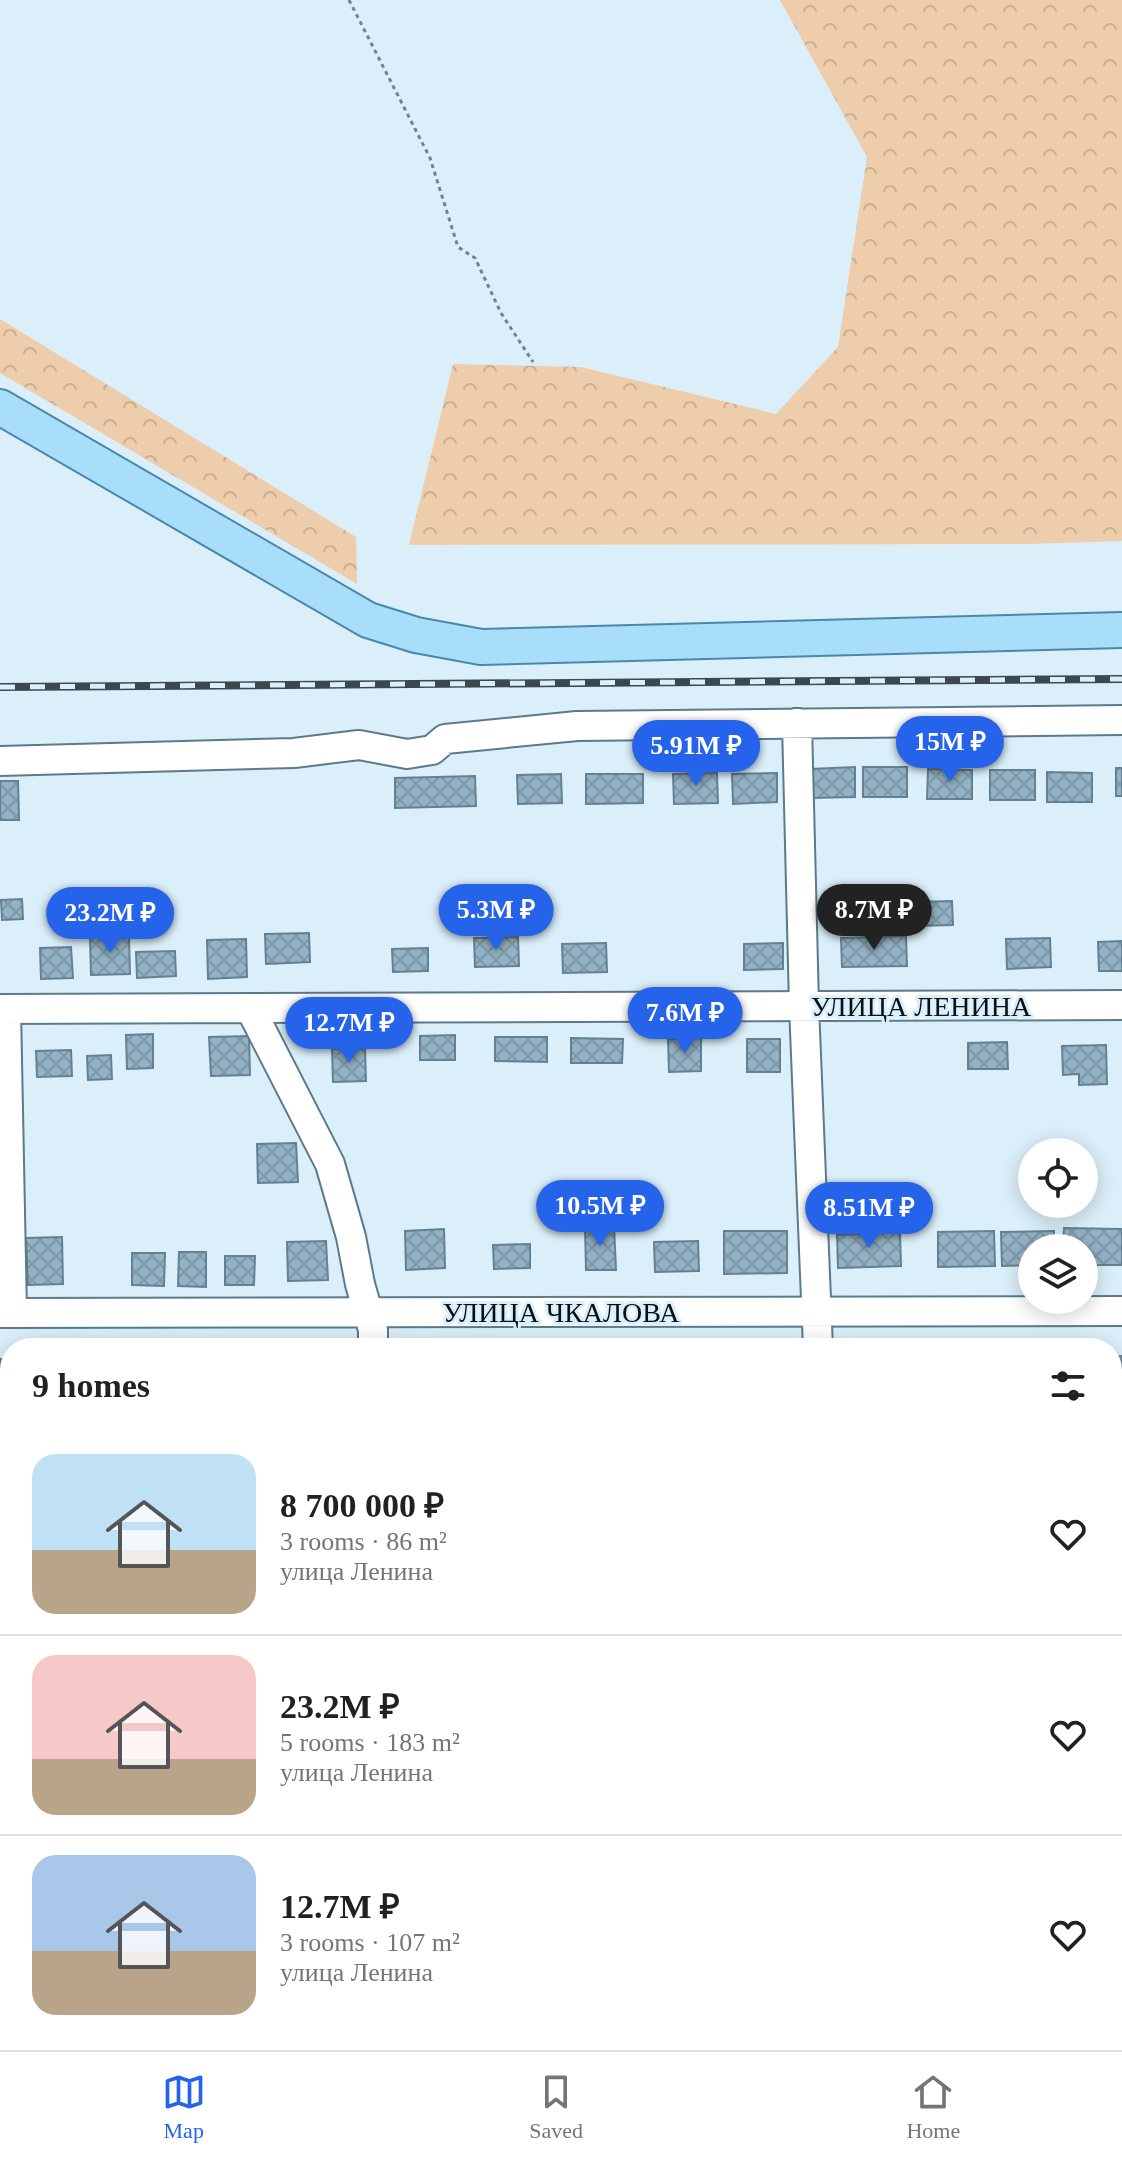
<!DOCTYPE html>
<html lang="en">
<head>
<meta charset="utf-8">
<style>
  body { margin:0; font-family:"Times New Roman",serif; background:#f2f2f2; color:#202124; height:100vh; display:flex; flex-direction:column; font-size:30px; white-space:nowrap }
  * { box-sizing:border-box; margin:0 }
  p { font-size:26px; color:#757577 }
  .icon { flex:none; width:44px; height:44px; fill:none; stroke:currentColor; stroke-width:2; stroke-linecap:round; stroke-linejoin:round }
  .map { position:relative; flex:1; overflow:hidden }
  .panel { position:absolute; left:0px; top:1338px; width:1122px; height:712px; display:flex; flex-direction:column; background:#fff; border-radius:32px 32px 0 0; box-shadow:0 4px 20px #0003 }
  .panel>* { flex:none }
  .tools { position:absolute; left:1018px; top:1138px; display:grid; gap:16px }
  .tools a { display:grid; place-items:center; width:80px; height:80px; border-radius:50%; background:#fff; box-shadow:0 4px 20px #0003; font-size:40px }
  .price { position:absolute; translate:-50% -68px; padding:0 18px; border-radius:28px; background:#2563eb; color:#fff; font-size:26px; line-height:52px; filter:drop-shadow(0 2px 4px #0008) }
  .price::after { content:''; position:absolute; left:50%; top:48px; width:24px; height:18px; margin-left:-12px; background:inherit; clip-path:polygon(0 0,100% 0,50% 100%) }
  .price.on { background:#222; color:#fff }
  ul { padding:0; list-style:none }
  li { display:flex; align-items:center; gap:24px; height:200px; padding:0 32px }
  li+li { border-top:2px solid #e0e0e0 }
  li span { display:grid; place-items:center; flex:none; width:224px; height:160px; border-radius:24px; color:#555 }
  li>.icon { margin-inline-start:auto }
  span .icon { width:96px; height:96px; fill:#fffc; stroke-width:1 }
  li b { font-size:34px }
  h2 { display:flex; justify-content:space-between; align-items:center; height:96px; padding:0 32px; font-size:34px }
  .tab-bar { display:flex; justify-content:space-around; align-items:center; height:112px; border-top:2px solid #e0e0e0; background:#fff; font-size:22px; color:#757577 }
  .tab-bar a { display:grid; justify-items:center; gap:4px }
  .tab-bar .on { color:#2563eb }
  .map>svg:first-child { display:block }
  .green { fill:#edcdab }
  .forest { fill:url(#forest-crowns) }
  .building { fill:url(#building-cross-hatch); stroke:#648193; stroke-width:2 }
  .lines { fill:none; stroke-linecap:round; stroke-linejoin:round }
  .minor-casing { stroke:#5c7a8b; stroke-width:32 }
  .major-casing { stroke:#4a88a9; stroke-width:38 }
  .path { stroke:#73828b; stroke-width:3; stroke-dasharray:4 4; stroke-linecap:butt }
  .minor { stroke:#fff; stroke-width:28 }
  .major { stroke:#a9defb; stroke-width:34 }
  .rail-casing { stroke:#3b4850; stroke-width:8 }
  .rail { stroke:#dbeffa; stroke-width:5; stroke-dasharray:15; stroke-linecap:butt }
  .labels { text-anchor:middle; stroke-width:6; stroke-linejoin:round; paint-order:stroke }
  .street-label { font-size:28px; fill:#061117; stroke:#dbeffa }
</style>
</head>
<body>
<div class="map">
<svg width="1122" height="2050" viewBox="0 0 1122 2050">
  <defs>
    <pattern id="forest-crowns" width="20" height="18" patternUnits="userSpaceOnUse" patternTransform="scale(2)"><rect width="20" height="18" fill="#edcdab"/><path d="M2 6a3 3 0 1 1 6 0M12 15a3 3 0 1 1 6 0" fill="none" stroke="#caaf92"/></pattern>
    <pattern id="building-cross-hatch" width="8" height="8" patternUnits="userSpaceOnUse" patternTransform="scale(2)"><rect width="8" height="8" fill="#93b2c4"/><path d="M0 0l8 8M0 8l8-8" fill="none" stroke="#7d98a8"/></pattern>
  </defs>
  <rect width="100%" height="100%" fill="#dbeffa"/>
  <!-- green -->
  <path class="green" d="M 0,1646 L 10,1646 L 10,2040 L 520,2040 L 526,2050 L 0,2050 Z"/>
  <!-- forest -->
  <path class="forest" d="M 780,0 L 1122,0 L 1122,541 L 1028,544 L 409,545 L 453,364 L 581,367 L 776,414 L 838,347 L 867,157 Z
    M 0,319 L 356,537 L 357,584 L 0,373 Z"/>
  <!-- building -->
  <path class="building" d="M 855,767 L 855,797 L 811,798 L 810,769 Z
    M 863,767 L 907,767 L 907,797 L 863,797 Z
    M 1116,768 L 1122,768 L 1122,796 L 1116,796 Z
    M 928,769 L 972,770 L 972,799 L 927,799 Z
    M 990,770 L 1035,770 L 1035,800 L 990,800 Z
    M 1047,772 L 1092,773 L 1092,802 L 1047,802 Z
    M 717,773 L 718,803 L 674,804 L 673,774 Z
    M 777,773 L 777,802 L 733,804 L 732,774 Z
    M 561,774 L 562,803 L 518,804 L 517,775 Z
    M 586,774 L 643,774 L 643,803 L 586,804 Z
    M 475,776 L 476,806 L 395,808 L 395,778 Z
    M 0,781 L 18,781 L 19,820 L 0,820 Z
    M 22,899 L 23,919 L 2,920 L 1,900 Z
    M 952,901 L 953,925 L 916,926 L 915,902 Z
    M 309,933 L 310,962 L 266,964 L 265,934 Z
    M 129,935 L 130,974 L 91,975 L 90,936 Z
    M 906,936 L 907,966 L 842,967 L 841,938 Z
    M 518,937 L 519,966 L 475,967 L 474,938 Z
    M 1050,938 L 1051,967 L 1007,969 L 1006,939 Z
    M 246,939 L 247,977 L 208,979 L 207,940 Z
    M 1122,941 L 1122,971 L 1099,971 L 1098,942 Z
    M 606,943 L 607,972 L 563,973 L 562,944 Z
    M 783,943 L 783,969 L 744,970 L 744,944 Z
    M 71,947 L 73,978 L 41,979 L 40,948 Z
    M 428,948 L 428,971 L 393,972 L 392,949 Z
    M 175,951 L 176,976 L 137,978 L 136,952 Z
    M 153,1034 L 153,1068 L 127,1069 L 126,1035 Z
    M 455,1035 L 455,1060 L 420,1060 L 420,1036 Z
    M 249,1036 L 250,1075 L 211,1076 L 209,1037 Z
    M 495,1037 L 547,1037 L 547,1062 L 495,1061 Z
    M 571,1038 L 623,1039 L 622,1063 L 571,1063 Z
    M 701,1038 L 701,1071 L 669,1072 L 668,1039 Z
    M 747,1039 L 780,1039 L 780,1072 L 747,1072 Z
    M 1007,1042 L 1008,1069 L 968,1069 L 968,1043 Z
    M 1106,1045 L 1107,1084 L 1079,1085 L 1079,1074 L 1063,1075 L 1062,1046 Z
    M 365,1048 L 366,1081 L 333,1082 L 332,1049 Z
    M 71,1050 L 72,1076 L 37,1077 L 36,1051 Z
    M 111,1055 L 112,1079 L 88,1080 L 87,1056 Z
    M 296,1143 L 298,1182 L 258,1183 L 257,1144 Z
    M 614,1225 L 616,1270 L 586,1270 L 585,1226 Z
    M 1064,1228 L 1122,1229 L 1122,1265 L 1084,1265 L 1084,1248 L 1063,1248 Z
    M 444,1229 L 445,1268 L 406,1270 L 405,1231 Z
    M 724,1231 L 787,1231 L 787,1273 L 724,1274 Z
    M 994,1231 L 995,1266 L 938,1267 L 938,1232 Z
    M 1054,1231 L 1054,1248 L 1032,1248 L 1032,1265 L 1002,1266 L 1001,1232 Z
    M 900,1232 L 901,1266 L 838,1268 L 837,1235 Z
    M 62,1237 L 63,1284 L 28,1285 L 26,1238 Z
    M 326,1241 L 328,1280 L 288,1281 L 287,1242 Z
    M 698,1241 L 699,1271 L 655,1272 L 654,1242 Z
    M 530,1244 L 530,1268 L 494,1269 L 493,1245 Z
    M 179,1252 L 206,1252 L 206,1287 L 178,1286 Z
    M 132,1253 L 165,1253 L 164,1286 L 132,1285 Z
    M 225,1256 L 255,1256 L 254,1285 L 225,1285 Z
    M 1122,1356 L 1122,1386 L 1112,1386 L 1112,1357 Z
    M 0,1359 L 10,1359 L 10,1397 L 0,1397 Z
    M 10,1554 L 10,1581 L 0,1581 L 0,1555 Z
    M 1112,1656 L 1122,1656 L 1122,1682 L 1112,1682 Z
    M 1112,1808 L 1122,1808 L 1122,1834 L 1112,1834 Z
    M 1112,1953 L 1122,1953 L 1122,1977 L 1112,1977 Z
    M 618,2040 L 647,2040 L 647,2050 L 618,2050 Z
    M 684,2040 L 726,2040 L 726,2050 L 684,2050 Z
    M 742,2040 L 784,2040 L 784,2050 L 742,2050 Z
    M 830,2040 L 875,2040 L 875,2050 L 831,2050 Z
    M 888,2040 L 918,2040 L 918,2050 L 888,2050 Z
    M 955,2040 L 993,2040 L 993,2050 L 955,2050 Z
    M 1008,2040 L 1045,2040 L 1045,2050 L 1008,2050 Z
    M 1087,2040 L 1105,2040 L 1104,2050 L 1087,2050 Z"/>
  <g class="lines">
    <!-- minor casing -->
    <g class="minor-casing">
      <path id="minor" d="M 797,723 L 804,1006 L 818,1348
        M 0,761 L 294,753 L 359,745 L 407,754 L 432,750 L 445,739 L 577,726 L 1122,720
        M 250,1008 L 330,1164 L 351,1237 L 360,1284 L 373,1330 L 373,1348
        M 0,1009 L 1122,1005
        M 6,1009 L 12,1313
        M 0,1313 L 1122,1311
        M 1112,1617 L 1122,1617
        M 0,1627 L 10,1627
        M 1112,1854 L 1122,1854
        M 1112,2006 L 1122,2006
        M 795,2040 L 796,2050"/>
    </g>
    <!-- major casing -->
    <g class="major-casing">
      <path id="major" d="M 0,407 L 368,620 L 416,635 L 481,647 L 1122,630"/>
    </g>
    <!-- path -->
    <path class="path" d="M 349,0 L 430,158 L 458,247 L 475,258 L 501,313 L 533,362
      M 0,1757 L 10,1757
      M 0,1850 L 10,1961
      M 19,2040 L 20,2050
      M 218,2040 L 219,2050
      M 409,2040 L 411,2050"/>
    <!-- minor -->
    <use href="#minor" class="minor"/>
    <!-- major -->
    <use href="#major" class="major"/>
    <!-- rail casing -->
    <g class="rail-casing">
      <path id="rail" d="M 0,687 L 1122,679"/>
    </g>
    <!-- rail -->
    <use href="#rail" class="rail"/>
  </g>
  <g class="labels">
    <!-- street labels -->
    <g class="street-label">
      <text x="921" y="1016">УЛИЦА ЛЕНИНА</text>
      <text x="561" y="1322">УЛИЦА ЧКАЛОВА</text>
    </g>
  </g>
</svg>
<div class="tools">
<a><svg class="icon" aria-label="locate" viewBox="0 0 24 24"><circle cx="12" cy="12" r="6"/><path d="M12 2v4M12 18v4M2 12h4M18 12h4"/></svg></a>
<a><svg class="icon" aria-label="layers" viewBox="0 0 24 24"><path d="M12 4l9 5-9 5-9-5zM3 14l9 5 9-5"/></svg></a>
</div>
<b class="price" style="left:950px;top:784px">15M ₽</b>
<b class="price" style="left:696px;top:788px">5.91M ₽</b>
<b class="price" style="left:496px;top:952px">5.3M ₽</b>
<b class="price on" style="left:874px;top:952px">8.7M ₽</b>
<b class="price" style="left:110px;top:955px">23.2M ₽</b>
<b class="price" style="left:685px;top:1055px">7.6M ₽</b>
<b class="price" style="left:349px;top:1065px">12.7M ₽</b>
<b class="price" style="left:600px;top:1248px">10.5M ₽</b>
<b class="price" style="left:869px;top:1250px">8.51M ₽</b>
<section class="panel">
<h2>9 homes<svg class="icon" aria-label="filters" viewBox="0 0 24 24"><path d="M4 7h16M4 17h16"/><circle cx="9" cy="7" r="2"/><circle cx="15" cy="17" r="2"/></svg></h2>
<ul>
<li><span style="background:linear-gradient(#bfe0f5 60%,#b9a48a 0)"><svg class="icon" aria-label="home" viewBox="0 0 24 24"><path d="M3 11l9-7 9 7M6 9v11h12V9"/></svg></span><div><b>8 700 000 ₽</b><p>3 rooms · 86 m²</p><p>улица Ленина</p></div><svg class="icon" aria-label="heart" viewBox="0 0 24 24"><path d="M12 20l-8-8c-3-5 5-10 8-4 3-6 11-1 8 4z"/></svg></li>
<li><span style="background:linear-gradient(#f6c9c9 65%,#b9a48a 0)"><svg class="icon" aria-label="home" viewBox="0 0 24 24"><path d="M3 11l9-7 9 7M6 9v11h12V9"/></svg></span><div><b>23.2M ₽</b><p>5 rooms · 183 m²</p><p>улица Ленина</p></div><svg class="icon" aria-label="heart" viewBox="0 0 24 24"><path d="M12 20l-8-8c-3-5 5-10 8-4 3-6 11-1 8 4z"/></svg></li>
<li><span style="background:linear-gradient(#a9c7e8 60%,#b9a48a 0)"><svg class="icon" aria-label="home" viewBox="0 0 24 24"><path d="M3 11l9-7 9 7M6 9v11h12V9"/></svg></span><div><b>12.7M ₽</b><p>3 rooms · 107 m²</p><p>улица Ленина</p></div><svg class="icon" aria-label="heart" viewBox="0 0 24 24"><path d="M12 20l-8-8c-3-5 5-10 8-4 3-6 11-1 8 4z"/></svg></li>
</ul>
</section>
</div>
<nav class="tab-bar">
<a class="on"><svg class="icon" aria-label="map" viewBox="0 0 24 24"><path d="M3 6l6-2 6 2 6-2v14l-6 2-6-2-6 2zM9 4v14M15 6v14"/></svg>Map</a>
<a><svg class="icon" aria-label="saved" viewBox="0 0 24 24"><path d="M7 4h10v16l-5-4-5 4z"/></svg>Saved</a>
<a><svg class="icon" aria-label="home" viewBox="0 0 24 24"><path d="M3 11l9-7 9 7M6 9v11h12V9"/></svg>Home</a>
</nav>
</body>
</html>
